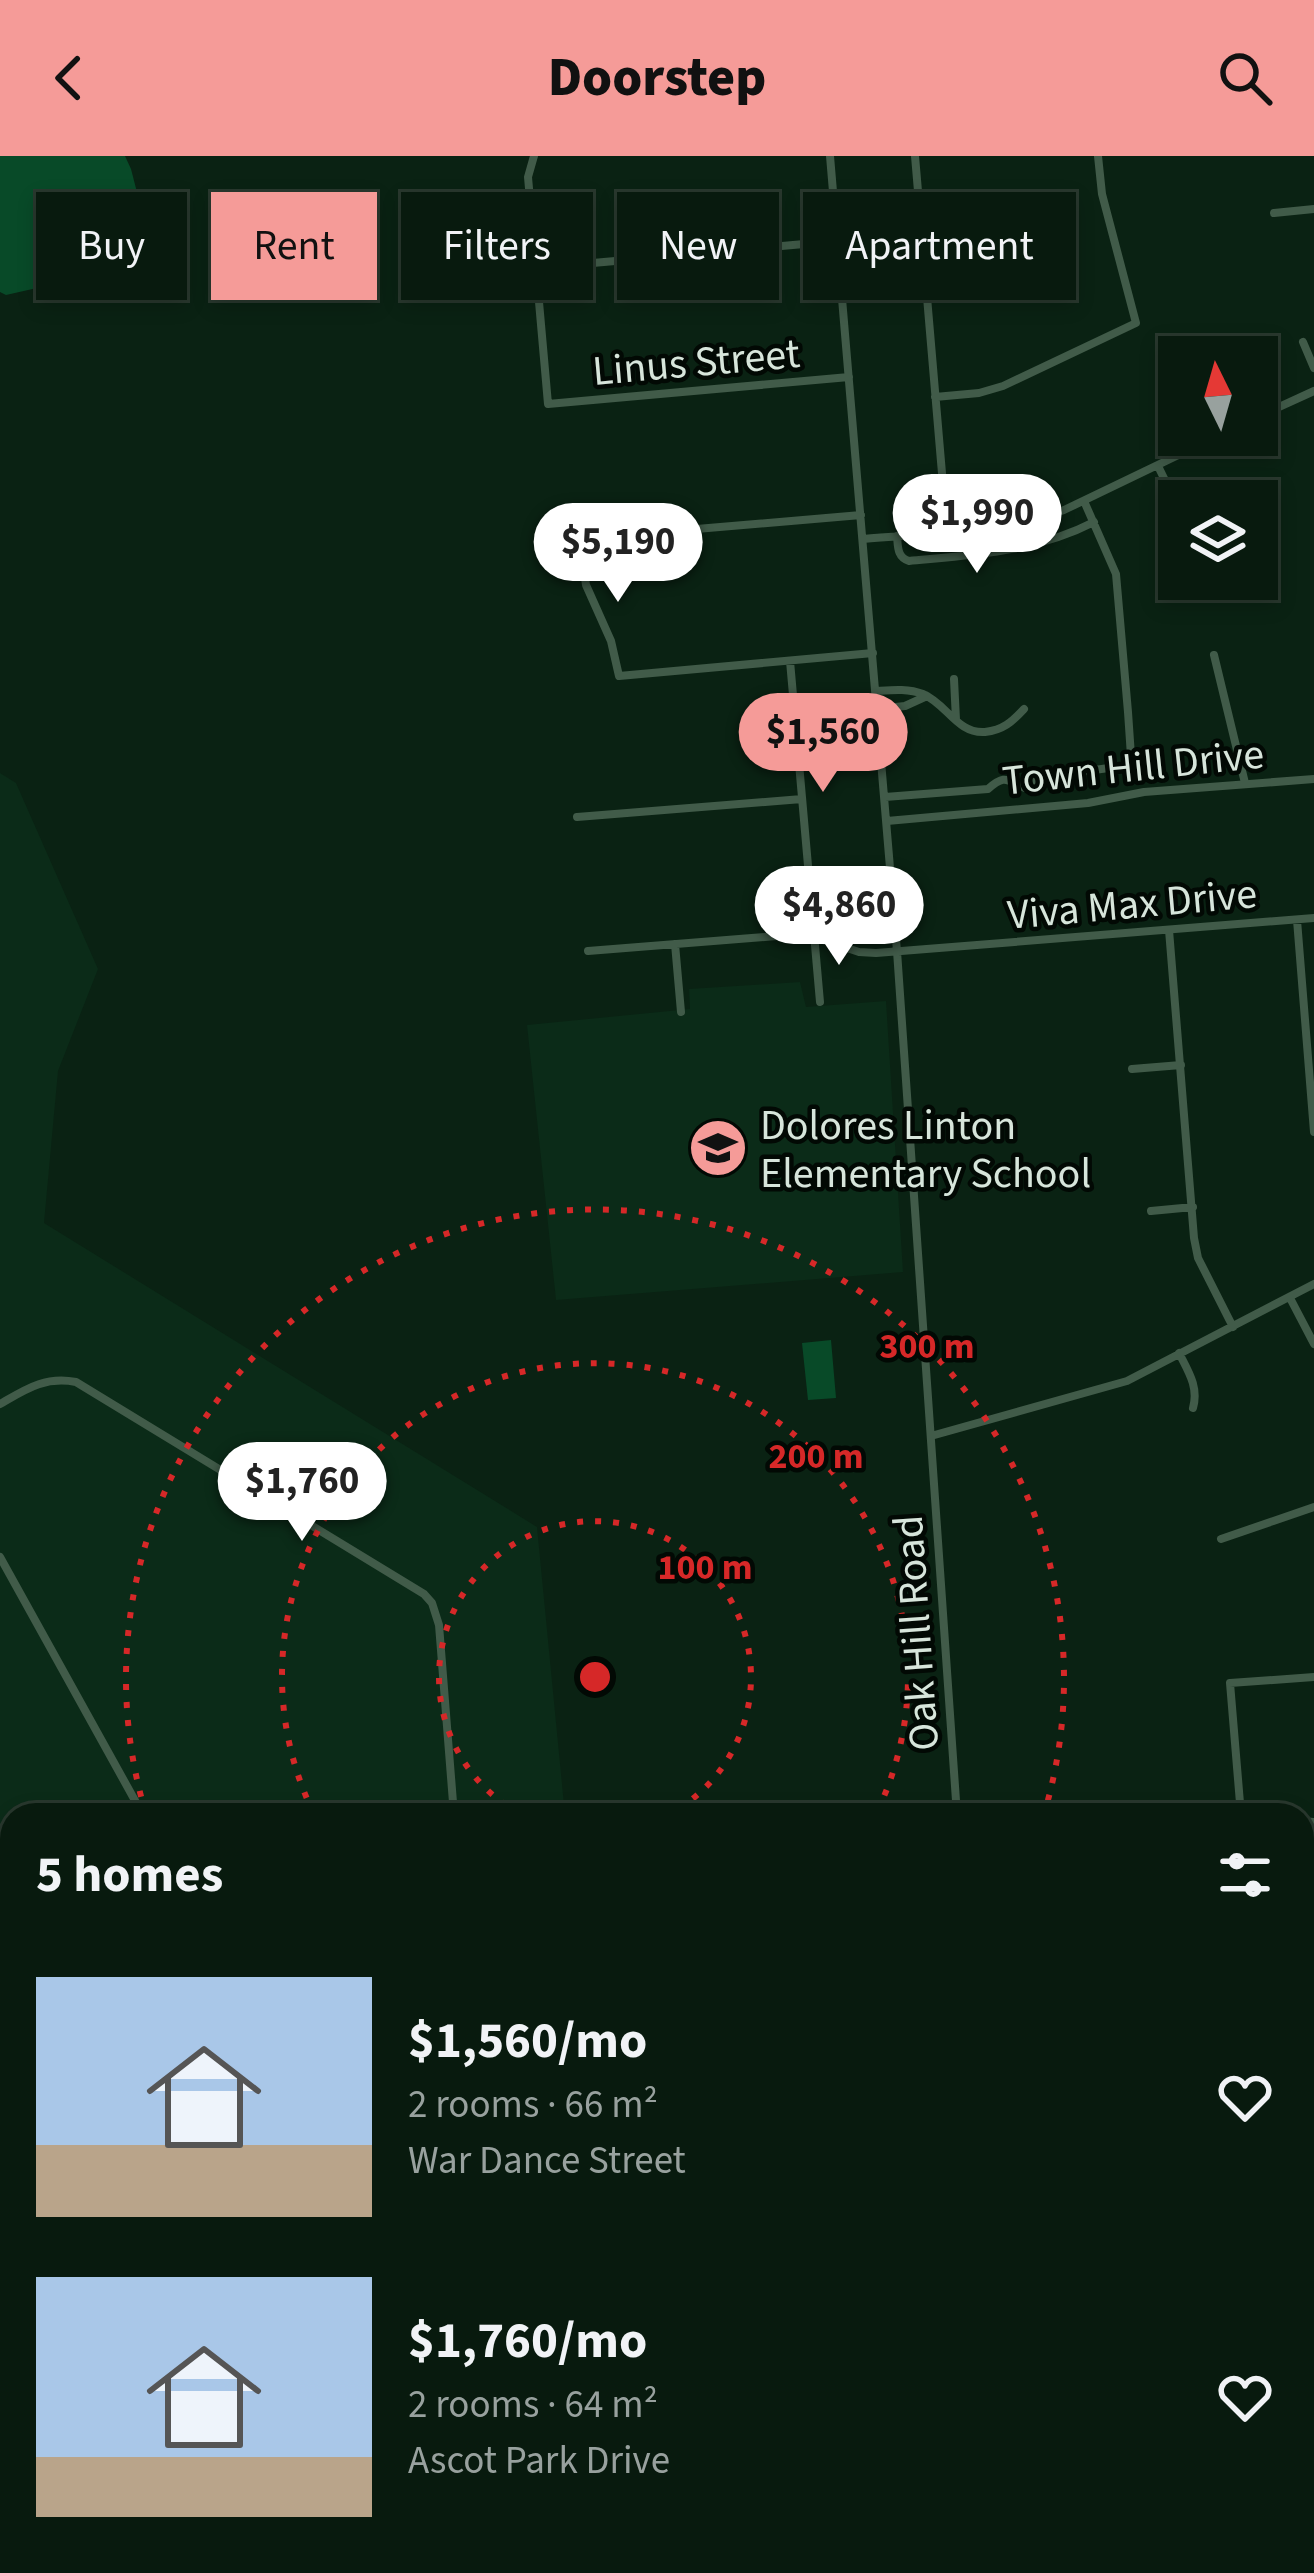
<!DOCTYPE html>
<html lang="en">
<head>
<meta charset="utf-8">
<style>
  body { margin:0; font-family:"Source Sans 3",sans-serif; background:#16271c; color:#f1f3f6; height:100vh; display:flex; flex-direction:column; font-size:45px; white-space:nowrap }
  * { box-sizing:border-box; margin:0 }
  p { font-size:39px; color:#98a19e }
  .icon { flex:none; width:66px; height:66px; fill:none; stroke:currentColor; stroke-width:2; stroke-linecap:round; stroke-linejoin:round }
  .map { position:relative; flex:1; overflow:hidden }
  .sheet { position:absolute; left:0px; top:1647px; width:1314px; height:771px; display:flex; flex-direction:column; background:#081a0e; border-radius:36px 36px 0 0; box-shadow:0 6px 18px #0003,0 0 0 3px #29382e }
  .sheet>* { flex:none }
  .banner { position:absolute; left:36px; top:36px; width:1242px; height:108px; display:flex; gap:24px }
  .needle { width:78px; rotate:355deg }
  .tools { position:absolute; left:1158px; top:180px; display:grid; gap:24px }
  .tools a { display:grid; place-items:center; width:120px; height:120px; border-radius:0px; background:#081a0e; box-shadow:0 6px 18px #0003,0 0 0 3px #29382e; font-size:60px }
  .price { position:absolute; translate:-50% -102px; padding:0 27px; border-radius:42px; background:#fff; color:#222; font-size:39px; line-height:78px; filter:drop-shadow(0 3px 6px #0008) }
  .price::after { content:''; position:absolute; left:50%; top:72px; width:36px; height:27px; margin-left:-18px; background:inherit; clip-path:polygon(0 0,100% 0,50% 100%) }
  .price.active { background:#f59b98; color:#111 }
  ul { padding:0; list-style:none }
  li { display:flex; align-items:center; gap:36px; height:300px; padding:0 36px }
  li span { display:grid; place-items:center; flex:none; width:336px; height:240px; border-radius:0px; color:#555 }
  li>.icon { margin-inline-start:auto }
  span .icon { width:144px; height:144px; fill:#fffc; stroke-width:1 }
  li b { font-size:51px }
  h2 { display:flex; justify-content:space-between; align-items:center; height:144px; padding:0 36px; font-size:51px }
  .tag { padding:0 42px; border-radius:0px; background:#081a0e; box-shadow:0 6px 18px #0003,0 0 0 3px #29382e; font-size:42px; line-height:108px }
  .tag.active { background:#f59b98; color:#111 }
  header { display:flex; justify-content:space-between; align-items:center; height:156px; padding:0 36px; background:#f59b98; color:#111; font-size:54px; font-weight:800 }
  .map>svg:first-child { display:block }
  .built { fill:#0b2b18 }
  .green { fill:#084a28 }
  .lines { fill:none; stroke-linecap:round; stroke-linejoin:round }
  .stream { stroke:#000902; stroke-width:3 }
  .street { stroke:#415b49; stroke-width:8 }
  .secondary { stroke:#547e62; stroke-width:12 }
  .ring { fill:none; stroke:#d62828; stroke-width:6; stroke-dasharray:6 12 }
  .labels { text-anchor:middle; stroke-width:9; stroke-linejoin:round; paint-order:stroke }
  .street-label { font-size:42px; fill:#d7e5db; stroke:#020904 }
  .poi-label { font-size:42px; fill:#d7e5db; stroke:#020904; text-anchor:start }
  .centre { fill:#d62828; stroke:#020904; stroke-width:6 }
  .ring-label { font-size:36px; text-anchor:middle; font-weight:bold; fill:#d62828; stroke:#020904; stroke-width:9; stroke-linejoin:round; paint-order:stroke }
</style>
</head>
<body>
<header><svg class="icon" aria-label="back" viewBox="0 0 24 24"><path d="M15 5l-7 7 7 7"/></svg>Doorstep<svg class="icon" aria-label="search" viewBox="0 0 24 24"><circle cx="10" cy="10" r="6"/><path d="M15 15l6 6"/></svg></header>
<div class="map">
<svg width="1314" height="2417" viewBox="0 0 1314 2417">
  <rect width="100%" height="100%" fill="#0a2213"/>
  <!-- built -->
  <path class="built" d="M 0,617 L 16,627 L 98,813 L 58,915 L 44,1067 L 537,1371 L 565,1659 L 12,1659 L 12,1898 L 0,1904 Z
    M 800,826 L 806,851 L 886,845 L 903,1116 L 556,1144 L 527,869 L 690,853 L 689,833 Z
    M 1302,1951 L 1314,1957 L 1314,2417 L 0,2417 L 0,2181 L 12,2174 L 12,2406 L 1302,2406 Z"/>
  <!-- green -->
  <path class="green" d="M 0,0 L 125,0 L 131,13 L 148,79 L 59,127 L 6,139 L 0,136 Z
    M 831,1184 L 836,1242 L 808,1244 L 802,1187 Z"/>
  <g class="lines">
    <!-- stream -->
    <path class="stream" d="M 0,1737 L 12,1730"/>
    <!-- street -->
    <path class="street" d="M 534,0 L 528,21 L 548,248 L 849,221
      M 830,0 L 897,795 L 957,1659
      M 915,0 L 947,376
      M 674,54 L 678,99
      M 1274,57 L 1314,53
      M 922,88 L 958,85
      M 537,112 L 838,85
      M 1303,186 L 1314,212
      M 935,241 L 979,237 L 1003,230 L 1136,167 L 1102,38 L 1098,0
      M 1257,261 L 1314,235
      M 1158,310 L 1179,353
      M 861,359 L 579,383 L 586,429 L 611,485 L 619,520 L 873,497
      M 897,380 C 898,391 897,401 909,405 C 973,399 1036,396 1094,366
      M 863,383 C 930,377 1001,377 1064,354 L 1220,279
      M 1214,499 L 1245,627
      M 790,505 L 820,846
      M 954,523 L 956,564
      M 876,535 C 891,534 908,532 923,538 C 947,548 957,578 985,576 C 1003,574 1012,566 1024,553
      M 877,553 L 905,550 L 927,540
      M 885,641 L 988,633 C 1006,617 1007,625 1025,632 L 1037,622 L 1130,609 L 1131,600 L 1128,556 L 1116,418 L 1084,345
      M 577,661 L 802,643
      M 887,665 L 1088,647 L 1144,636 L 1314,623
      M 1297,764 L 1314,976
      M 1169,774 L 1194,1082 L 1198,1102 L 1233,1171
      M 814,781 L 859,796 L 876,797 L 1314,762
      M 675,788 L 681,856
      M 588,795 L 814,777
      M 1132,913 L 1181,909
      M 1151,1055 L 1193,1051
      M 1290,1142 L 1314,1188
      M 1179,1197 C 1188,1215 1199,1231 1193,1252
      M 0,1248 C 26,1233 45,1220 76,1226 L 424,1438 L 432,1447 L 439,1469 L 454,1659
      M 931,1280 L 1127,1225 L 1314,1128
      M 1221,1383 L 1314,1351
      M 0,1401 L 143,1659
      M 1241,1659 L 1230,1527 L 1314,1521
      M 1302,1665 L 1314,1666
      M 1302,1813 L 1314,1819
      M 488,2417 L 494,2406"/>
    <!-- secondary -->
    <path class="secondary" d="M 0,1923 L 12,1917
      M 1302,1923 L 1314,1929"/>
  </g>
  <!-- distance rings -->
  <g class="ring">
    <path d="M522 1659A156 156 0 1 1 668 1659"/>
    <path d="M314 1658A313 313 0 1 1 876 1658"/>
    <path d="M146 1658A469 469 0 1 1 1044 1658"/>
  </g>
  <!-- icons -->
  <defs>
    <g id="school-disc" transform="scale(3)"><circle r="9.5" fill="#f59b98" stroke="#020904"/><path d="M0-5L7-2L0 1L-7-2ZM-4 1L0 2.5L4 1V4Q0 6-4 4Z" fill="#111"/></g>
  </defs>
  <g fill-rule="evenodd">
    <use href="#school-disc" x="718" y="992"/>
  </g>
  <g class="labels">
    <!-- street labels -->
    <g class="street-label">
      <text transform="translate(696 205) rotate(-5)" y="15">Linus Street</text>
      <text transform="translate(1133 610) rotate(-6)" y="15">Town Hill Drive</text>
      <text transform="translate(1132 747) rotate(-5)" y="15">Viva Max Drive</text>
      <text transform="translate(915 1477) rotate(-94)" y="15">Oak Hill Road</text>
    </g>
    <!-- poi labels -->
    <g class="poi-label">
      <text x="760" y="983">Dolores Linton<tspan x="760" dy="48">Elementary School</tspan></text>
    </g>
  </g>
  <circle cx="595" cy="1521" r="18" class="centre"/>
  <g class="ring-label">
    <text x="927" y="1202">300 m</text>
    <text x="816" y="1312">200 m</text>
    <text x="705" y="1423">100 m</text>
  </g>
</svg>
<div class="tools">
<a><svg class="needle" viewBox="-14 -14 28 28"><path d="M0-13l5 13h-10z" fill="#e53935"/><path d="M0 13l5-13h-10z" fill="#98a19e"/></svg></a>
<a><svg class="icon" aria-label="layers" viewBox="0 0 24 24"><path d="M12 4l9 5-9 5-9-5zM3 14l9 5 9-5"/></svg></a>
</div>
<b class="price" style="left:977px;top:420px">$1,990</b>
<b class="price" style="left:618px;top:449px">$5,190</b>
<b class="price active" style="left:823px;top:639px">$1,560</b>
<b class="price" style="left:839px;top:812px">$4,860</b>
<b class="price" style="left:302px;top:1388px">$1,760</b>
<div class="banner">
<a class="tag">Buy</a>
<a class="tag active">Rent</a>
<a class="tag">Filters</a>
<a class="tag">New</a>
<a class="tag">Apartment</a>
</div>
<section class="sheet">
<h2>5 homes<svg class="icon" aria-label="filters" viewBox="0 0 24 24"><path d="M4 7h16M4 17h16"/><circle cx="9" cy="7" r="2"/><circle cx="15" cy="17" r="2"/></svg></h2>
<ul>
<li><span style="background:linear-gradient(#a9c7e8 70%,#b9a48a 0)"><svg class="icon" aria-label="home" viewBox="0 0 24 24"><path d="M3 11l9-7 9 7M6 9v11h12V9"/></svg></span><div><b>$1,560/mo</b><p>2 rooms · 66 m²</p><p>War Dance Street</p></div><svg class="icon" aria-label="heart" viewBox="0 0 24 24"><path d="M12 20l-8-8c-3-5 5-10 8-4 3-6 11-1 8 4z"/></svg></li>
<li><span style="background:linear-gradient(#a9c7e8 75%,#b9a48a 0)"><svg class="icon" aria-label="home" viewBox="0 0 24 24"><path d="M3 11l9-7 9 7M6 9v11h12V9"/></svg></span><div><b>$1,760/mo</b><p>2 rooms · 64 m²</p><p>Ascot Park Drive</p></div><svg class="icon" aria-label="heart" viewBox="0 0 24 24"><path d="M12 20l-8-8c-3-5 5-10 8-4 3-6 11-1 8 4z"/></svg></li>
</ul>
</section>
</div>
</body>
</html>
